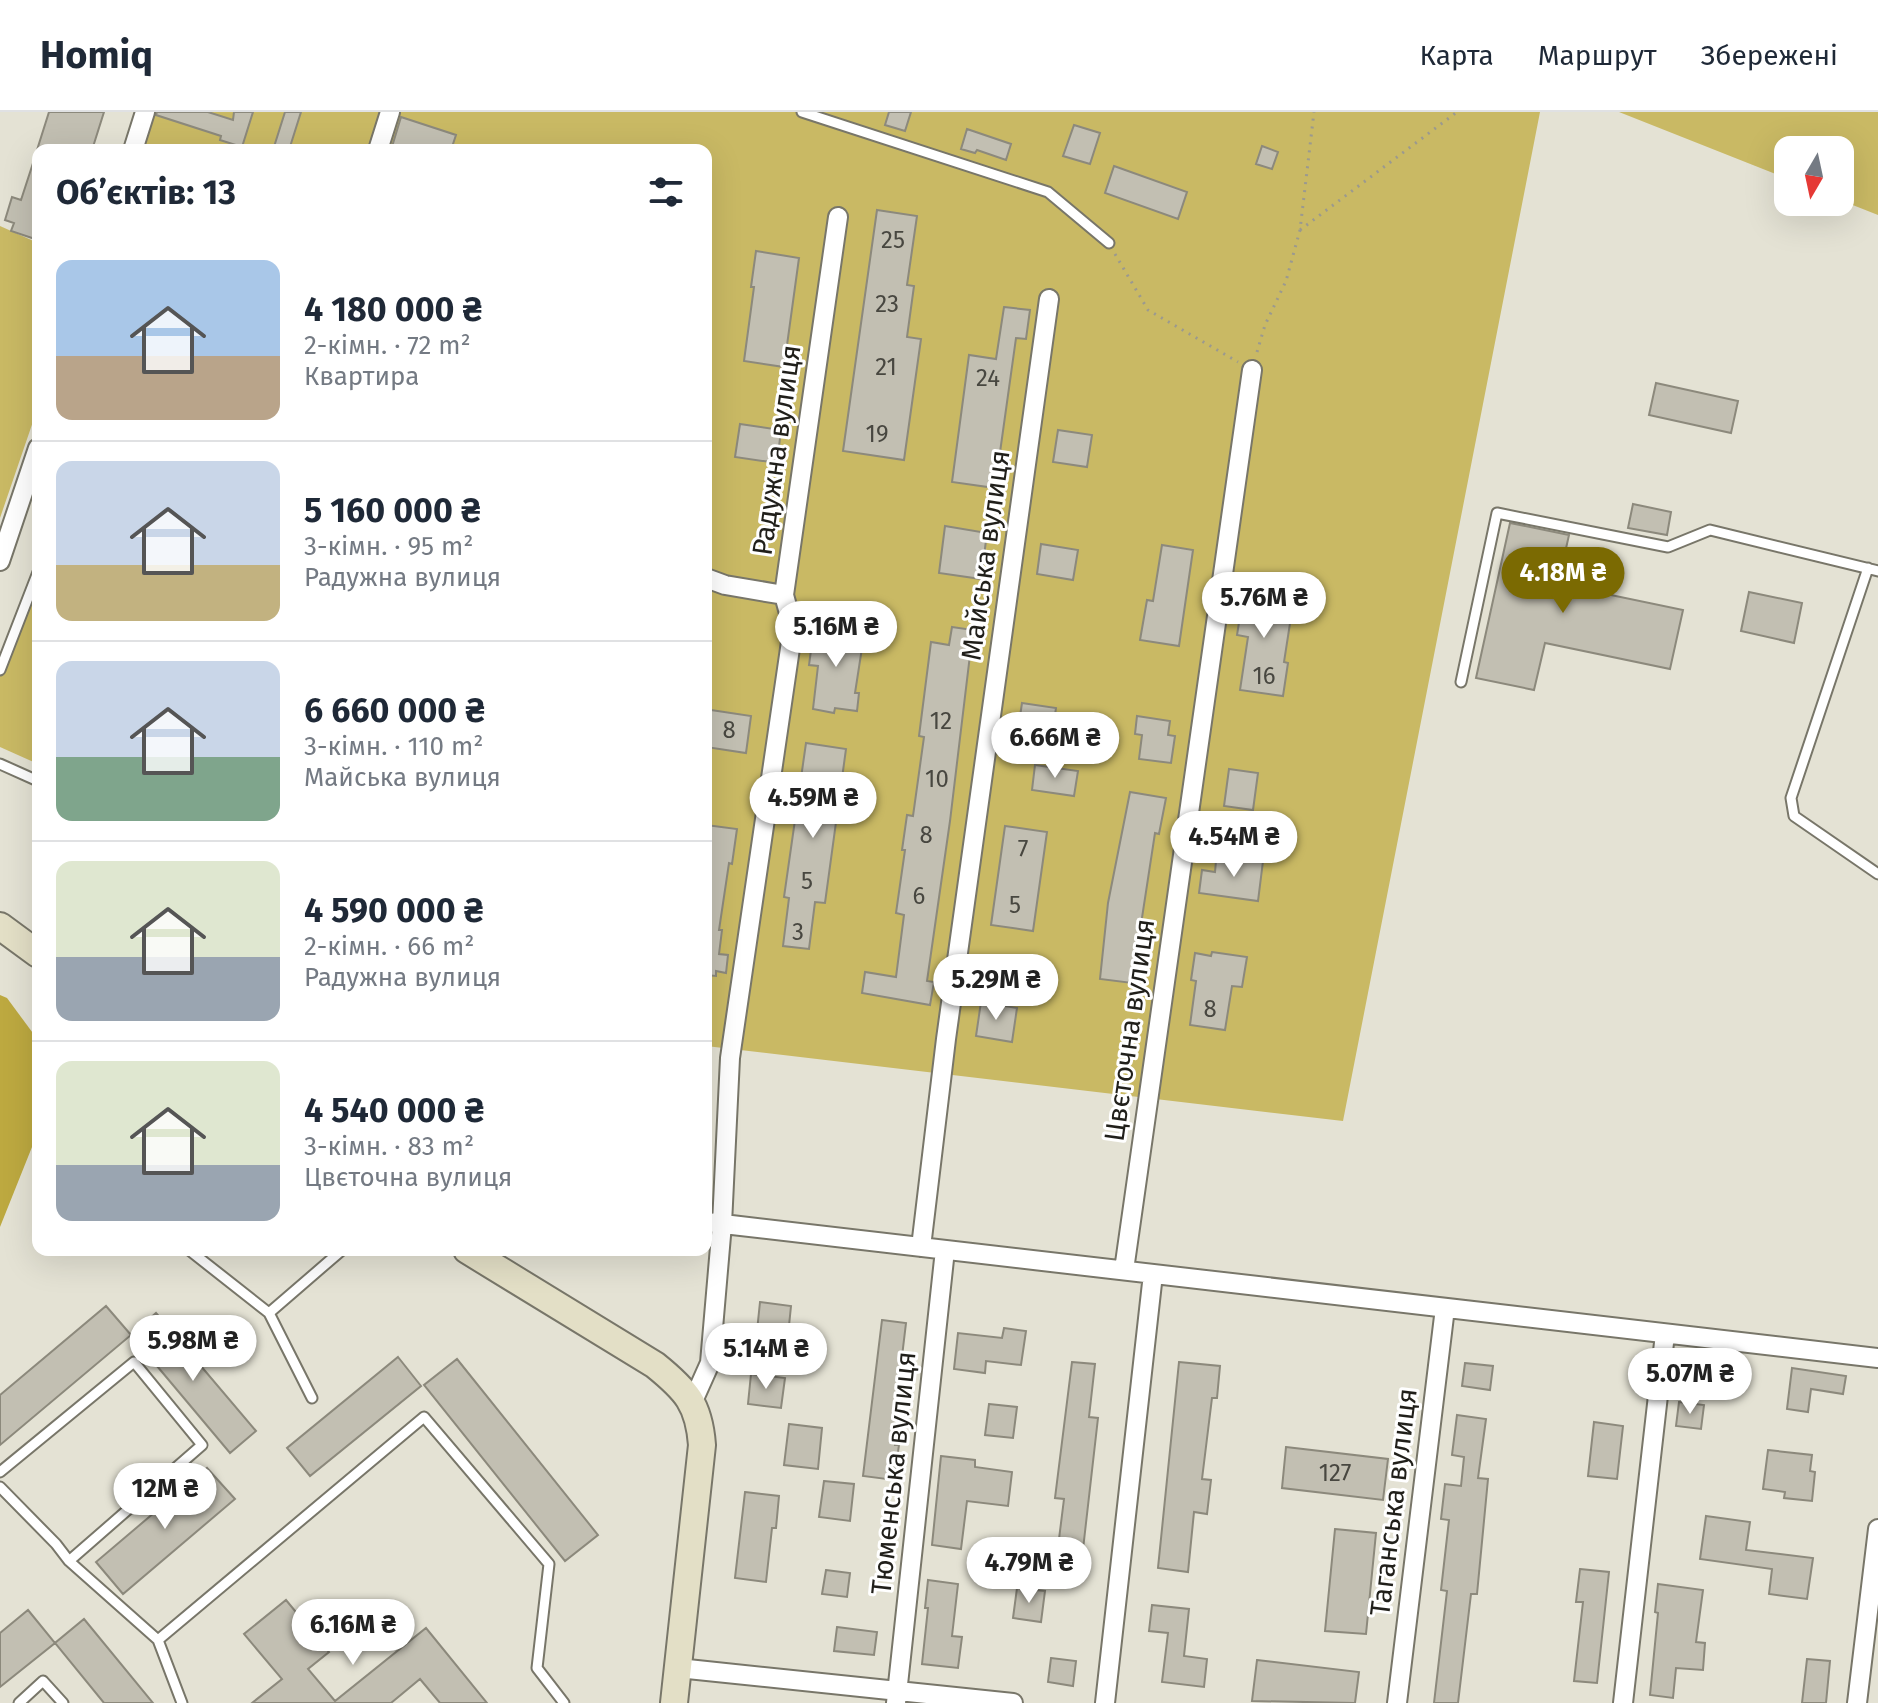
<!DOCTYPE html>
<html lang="uk">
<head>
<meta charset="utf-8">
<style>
  body { margin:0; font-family:"Fira Sans",sans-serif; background:#f2f2f3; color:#1f2937; height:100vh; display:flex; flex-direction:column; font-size:30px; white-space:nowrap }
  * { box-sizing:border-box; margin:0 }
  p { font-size:26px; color:#747a83 }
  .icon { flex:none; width:44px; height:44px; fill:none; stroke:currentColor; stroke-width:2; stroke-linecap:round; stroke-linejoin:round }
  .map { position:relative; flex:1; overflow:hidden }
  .details { position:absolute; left:32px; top:32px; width:680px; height:1112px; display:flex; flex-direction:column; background:#fff; border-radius:16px; box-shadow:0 8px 32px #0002 }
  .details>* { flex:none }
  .needle { width:52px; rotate:189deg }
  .controls { position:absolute; left:1774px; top:24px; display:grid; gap:16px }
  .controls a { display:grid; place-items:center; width:80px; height:80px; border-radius:16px; background:#fff; box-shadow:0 8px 32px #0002; font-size:40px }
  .price { position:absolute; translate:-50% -68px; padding:0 18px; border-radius:28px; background:#fff; color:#222; font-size:26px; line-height:52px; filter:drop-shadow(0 2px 4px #0008) }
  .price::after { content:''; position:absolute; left:50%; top:48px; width:24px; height:18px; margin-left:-12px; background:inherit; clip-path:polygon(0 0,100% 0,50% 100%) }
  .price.current { background:#7b6a02; color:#fff }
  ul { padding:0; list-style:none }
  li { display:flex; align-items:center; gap:24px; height:200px; padding:0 24px }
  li+li { border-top:2px solid #e0e1e3 }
  li span { display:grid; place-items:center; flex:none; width:224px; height:160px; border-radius:16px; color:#555 }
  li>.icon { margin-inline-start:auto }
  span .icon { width:96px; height:96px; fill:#fffc; stroke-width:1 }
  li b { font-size:34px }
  h2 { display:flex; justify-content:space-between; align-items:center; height:96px; padding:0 24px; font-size:34px }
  header { display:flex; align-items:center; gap:48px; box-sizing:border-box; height:112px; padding:0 40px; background:#fff; border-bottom:2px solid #e0e1e3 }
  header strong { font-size:38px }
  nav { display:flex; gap:44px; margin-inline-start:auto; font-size:28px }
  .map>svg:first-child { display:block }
  .green { fill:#c9b964 }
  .forest { fill:#bda940 }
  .building { fill:#c2bfb2; stroke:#8c897c; stroke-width:2 }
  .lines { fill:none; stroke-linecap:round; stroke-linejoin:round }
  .lane-casing { stroke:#787669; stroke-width:13 }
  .street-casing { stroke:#787669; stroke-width:22 }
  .secondary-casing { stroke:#787669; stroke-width:30 }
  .path { stroke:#9b998f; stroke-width:3; stroke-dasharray:2 6; stroke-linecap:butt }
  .lane { stroke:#fff; stroke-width:9 }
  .street { stroke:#fff; stroke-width:18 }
  .secondary { stroke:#e3dfc6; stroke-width:26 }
  .labels { text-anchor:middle; stroke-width:6; stroke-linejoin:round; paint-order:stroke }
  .number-label { font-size:24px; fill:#484740 }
  .street-label { font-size:28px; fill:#201f1a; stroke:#fff }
</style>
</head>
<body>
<header>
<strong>Homiq</strong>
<nav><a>Карта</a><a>Маршрут</a><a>Збережені</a></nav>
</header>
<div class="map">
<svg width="1878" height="1591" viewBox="0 0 1878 1591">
  <rect width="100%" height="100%" fill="#e4e2d4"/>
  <!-- green -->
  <path class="green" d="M 153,0 L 1540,0 L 1343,1009 L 706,934 L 706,483 L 712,459 L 706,456 L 706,38 L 141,38 Z
    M 1619,0 L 1878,0 L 1878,103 L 1840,88 L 1840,38 L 1788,38 L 1788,67 Z
    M 0,114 L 38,131 L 38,295 L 0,406 Z
    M 38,465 L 38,652 L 0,635 L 0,564 Z"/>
  <!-- forest -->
  <path class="forest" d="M 0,883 L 7,886 L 38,928 L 38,1020 L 0,1115 Z"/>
  <!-- building -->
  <path class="building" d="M 49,0 L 104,0 L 92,38 L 37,38 Z
    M 157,0 L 208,0 L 233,8 L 234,0 L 253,0 L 242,35 L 220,28 L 221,24 L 156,3 Z
    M 285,0 L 301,0 L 289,38 L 273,38 Z
    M 889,0 L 911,0 L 905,19 L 885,13 Z
    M 401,5 L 456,23 L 451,38 L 391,38 Z
    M 1074,13 L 1100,21 L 1090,52 L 1063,44 Z
    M 967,17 L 1011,32 L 1006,48 L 977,38 L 975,41 L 961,37 Z
    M 1262,34 L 1278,40 L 1272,57 L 1256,52 Z
    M 35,45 L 38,45 L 38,128 L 11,119 L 14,111 L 5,108 L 12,85 L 21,88 Z
    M 1114,54 L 1187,80 L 1178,107 L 1105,81 Z
    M 877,98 L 917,104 L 907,173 L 914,174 L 907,225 L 921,227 L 904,348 L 843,339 Z
    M 756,139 L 799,146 L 784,255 L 744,249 L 754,175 L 751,175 Z
    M 1004,195 L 1030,198 L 1026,227 L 1016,226 L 995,376 L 952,370 L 969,243 L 996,247 Z
    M 1656,271 L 1738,289 L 1731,321 L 1649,303 Z
    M 740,312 L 781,318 L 777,351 L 735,345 Z
    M 1058,318 L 1092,323 L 1087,355 L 1053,350 Z
    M 1633,392 L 1671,400 L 1667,423 L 1628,416 Z
    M 1510,411 L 1569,423 L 1558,472 L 1683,498 L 1670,557 L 1545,531 L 1534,578 L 1476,566 Z
    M 945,414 L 987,421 L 981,467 L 939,461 Z
    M 1041,432 L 1078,438 L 1073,468 L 1037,462 Z
    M 1162,433 L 1193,438 L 1179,534 L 1140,528 L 1147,488 L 1153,489 Z
    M 1245,473 L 1287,480 L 1283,504 L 1291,505 L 1284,550 L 1288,551 L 1283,584 L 1240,578 L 1248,525 L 1237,523 Z
    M 1749,480 L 1802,491 L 1794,531 L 1741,519 Z
    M 952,515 L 973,518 L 950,709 L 927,869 L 934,870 L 930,893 L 862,881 L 865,860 L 896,865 L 904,803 L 896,801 L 905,738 L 902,738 L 907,703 L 913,704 L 924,625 L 919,624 L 931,530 L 949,533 Z
    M 814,516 L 864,523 L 855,581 L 859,581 L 857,599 L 835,596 L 834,601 L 813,597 L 818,554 L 809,553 Z
    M 1022,591 L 1056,596 L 1049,644 L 1015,638 Z
    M 711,598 L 751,604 L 746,641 L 706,635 Z
    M 1137,604 L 1170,609 L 1168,623 L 1175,624 L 1171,651 L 1139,647 L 1142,623 L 1135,622 Z
    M 806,631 L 846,637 L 825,791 L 815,790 L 809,837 L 783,834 L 789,786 L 784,785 Z
    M 1035,653 L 1078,659 L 1074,684 L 1032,678 Z
    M 1229,657 L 1258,661 L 1253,698 L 1224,694 Z
    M 1130,680 L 1166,686 L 1159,722 L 1155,721 L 1132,871 L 1100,867 L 1108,791 Z
    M 706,713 L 737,717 L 732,752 L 729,751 L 719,818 L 722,818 L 719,842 L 728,843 L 726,861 L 716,859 L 716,864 L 706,863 Z
    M 1005,714 L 1047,720 L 1033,819 L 991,813 Z
    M 1232,744 L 1263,749 L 1258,789 L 1199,781 L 1202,758 L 1215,760 L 1216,749 L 1231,751 Z
    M 1212,840 L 1247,845 L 1242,875 L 1232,874 L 1225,918 L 1190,913 L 1196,869 L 1191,868 L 1195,841 L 1211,844 Z
    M 981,890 L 1017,896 L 1012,930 L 976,924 Z
    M 760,1190 L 791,1194 L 787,1233 L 756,1229 Z
    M 106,1194 L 131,1223 L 0,1333 L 0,1283 Z
    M 156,1201 L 256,1319 L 230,1341 L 131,1223 Z
    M 882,1208 L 906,1211 L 900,1261 L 903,1261 L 895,1333 L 899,1333 L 894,1368 L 863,1364 Z
    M 1004,1216 L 1026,1219 L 1021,1253 L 986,1249 L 985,1261 L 954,1257 L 958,1221 L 1002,1226 Z
    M 398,1245 L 421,1274 L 310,1364 L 287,1336 Z
    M 457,1247 L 598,1423 L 565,1449 L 424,1273 Z
    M 1072,1250 L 1095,1252 L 1089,1305 L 1098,1306 L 1082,1446 L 1057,1443 L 1064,1387 L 1055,1386 Z
    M 1179,1250 L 1220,1254 L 1217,1286 L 1212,1286 L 1202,1367 L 1211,1368 L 1207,1402 L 1194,1400 L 1188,1460 L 1158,1456 Z
    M 1465,1251 L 1493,1254 L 1490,1278 L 1462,1274 Z
    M 1792,1256 L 1846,1264 L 1843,1282 L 1811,1277 L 1808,1300 L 1787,1297 Z
    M 751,1262 L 785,1266 L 781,1296 L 748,1292 Z
    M 1679,1290 L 1704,1293 L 1701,1317 L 1676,1314 Z
    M 989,1292 L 1017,1295 L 1013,1326 L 985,1323 Z
    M 1457,1303 L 1486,1307 L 1478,1366 L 1488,1367 L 1477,1482 L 1471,1482 L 1458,1591 L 1434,1591 L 1447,1479 L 1441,1478 L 1449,1408 L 1441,1407 L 1445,1372 L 1461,1374 L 1464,1345 L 1452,1343 Z
    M 1594,1310 L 1623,1314 L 1617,1367 L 1588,1364 Z
    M 789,1312 L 822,1316 L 818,1357 L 784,1353 Z
    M 1286,1335 L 1388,1347 L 1383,1388 L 1282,1376 Z
    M 1768,1338 L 1812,1343 L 1810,1359 L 1815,1360 L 1812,1389 L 1784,1386 L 1785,1380 L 1763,1377 Z
    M 941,1344 L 975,1348 L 975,1355 L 1012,1360 L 1008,1394 L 967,1389 L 961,1437 L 932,1433 Z
    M 207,1356 L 235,1387 L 123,1482 L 96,1450 Z
    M 824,1369 L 854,1372 L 850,1409 L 819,1405 Z
    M 745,1380 L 779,1384 L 776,1416 L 772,1416 L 766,1470 L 735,1466 Z
    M 1706,1404 L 1750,1410 L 1746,1438 L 1813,1446 L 1807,1487 L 1769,1482 L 1772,1457 L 1700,1447 Z
    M 1335,1417 L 1376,1421 L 1366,1522 L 1325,1519 Z
    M 1580,1457 L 1609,1460 L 1597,1571 L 1574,1569 L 1583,1490 L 1576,1490 Z
    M 826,1458 L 850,1461 L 847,1485 L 822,1482 Z
    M 928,1468 L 958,1472 L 952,1524 L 962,1525 L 958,1556 L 922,1552 L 928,1496 L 925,1496 Z
    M 1658,1472 L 1703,1478 L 1696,1530 L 1705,1531 L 1703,1558 L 1676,1556 L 1673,1586 L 1650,1583 L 1658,1501 L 1655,1500 Z
    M 1017,1476 L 1045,1479 L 1041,1510 L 1013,1506 Z
    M 286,1488 L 329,1540 L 308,1557 L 335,1589 L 426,1516 L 487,1591 L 440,1591 L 420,1567 L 391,1591 L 252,1591 L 282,1567 L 244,1522 Z
    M 1152,1493 L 1189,1497 L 1184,1544 L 1207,1547 L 1204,1575 L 1162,1570 L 1168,1521 L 1149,1519 Z
    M 28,1498 L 55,1531 L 0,1575 L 0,1521 Z
    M 84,1507 L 153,1591 L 104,1591 L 55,1531 Z
    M 837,1515 L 877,1520 L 874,1543 L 834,1539 Z
    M 1051,1546 L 1076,1549 L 1073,1574 L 1048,1570 Z
    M 1807,1547 L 1830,1549 L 1826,1591 L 1802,1591 Z
    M 1257,1548 L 1359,1560 L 1355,1591 L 1252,1589 Z"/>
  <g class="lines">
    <!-- lane casing -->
    <g class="lane-casing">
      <path id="lane" d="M 802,0 L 1048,80 L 1109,131
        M 1868,456 L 1791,686 L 1794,704 L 1878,762
        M 0,558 L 38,460
        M 1461,570 L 1497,401 L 1668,435 L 1710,418 L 1878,459
        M 0,652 L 38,669
        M 189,1138 L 269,1201
        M 312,1286 L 269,1201 L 342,1138
        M 0,1360 L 134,1250 L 202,1333 L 69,1449
        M 0,1375 L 56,1432 L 69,1449 L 158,1528
        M 19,1591 L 43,1569 L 63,1591
        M 182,1591 L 158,1528 L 424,1305 L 549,1452 L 537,1556 L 564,1591"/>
    </g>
    <!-- street casing -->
    <g class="street-casing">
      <path id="street" d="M 133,38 L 145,0
        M 378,38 L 390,0
        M 0,449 L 38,336
        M 706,466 L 725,473 L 784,483
        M 706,1110 L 1878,1246
        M 921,1135 L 946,927 L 1049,187
        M 1124,1158 L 1252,258
        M 693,1289 L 710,1251 L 722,1112 L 730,946 L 793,516 L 784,483 L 838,105
        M 678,1556 L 1013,1591
        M 896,1591 L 945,1138
        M 1105,1591 L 1153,1162
        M 1397,1591 L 1445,1196
        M 1623,1591 L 1665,1222
        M 1857,1591 L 1878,1417"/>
    </g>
    <!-- secondary casing -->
    <g class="secondary-casing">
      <path id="secondary" d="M 0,814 L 38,842
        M 467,1138 L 655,1253 C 686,1278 699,1292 702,1333 L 674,1591"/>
    </g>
    <!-- path -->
    <path class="path" d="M 1300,118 L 1457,0
      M 1115,142 L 1148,198 L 1238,250
      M 1257,240 L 1265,213 L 1286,169 L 1300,118 L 1314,0"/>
    <!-- lane -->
    <use href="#lane" class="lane"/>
    <!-- street -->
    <use href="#street" class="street"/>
    <!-- secondary -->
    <use href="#secondary" class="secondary"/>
  </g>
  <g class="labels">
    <!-- number labels -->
    <g class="number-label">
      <text x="893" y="136">25</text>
      <text x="887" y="200">23</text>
      <text x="886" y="263">21</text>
      <text x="988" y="274">24</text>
      <text x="877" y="330">19</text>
      <text x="1264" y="572">16</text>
      <text x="941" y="617">12</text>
      <text x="729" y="626">8</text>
      <text x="937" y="675">10</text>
      <text x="926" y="731">8</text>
      <text x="1023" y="745">7</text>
      <text x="807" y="777">5</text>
      <text x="919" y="792">6</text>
      <text x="1015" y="801">5</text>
      <text x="798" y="828">3</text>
      <text x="1210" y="905">8</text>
      <text x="1335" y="1369">127</text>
    </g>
    <!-- street labels -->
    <g class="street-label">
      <text transform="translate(776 338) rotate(-82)" y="10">Радужна вулиця</text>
      <text transform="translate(985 443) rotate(-82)" y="10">Майська вулиця</text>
      <text transform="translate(1129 918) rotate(-82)" y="10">Цвєточна вулиця</text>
      <text transform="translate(893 1361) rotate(-84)" y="10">Тюменська вулиця</text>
      <text transform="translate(1393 1390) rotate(-83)" y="10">Таганська вулиця</text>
    </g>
  </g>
</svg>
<div class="controls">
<a><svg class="needle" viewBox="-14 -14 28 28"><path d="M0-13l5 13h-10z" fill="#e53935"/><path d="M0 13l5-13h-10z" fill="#747a83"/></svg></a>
</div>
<b class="price current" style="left:1563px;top:503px">4.18M ₴</b>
<b class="price" style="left:1264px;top:528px">5.76M ₴</b>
<b class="price" style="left:836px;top:557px">5.16M ₴</b>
<b class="price" style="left:1055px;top:668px">6.66M ₴</b>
<b class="price" style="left:813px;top:728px">4.59M ₴</b>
<b class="price" style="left:1234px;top:767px">4.54M ₴</b>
<b class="price" style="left:996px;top:910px">5.29M ₴</b>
<b class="price" style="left:193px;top:1271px">5.98M ₴</b>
<b class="price" style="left:766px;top:1279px">5.14M ₴</b>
<b class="price" style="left:1690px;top:1304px">5.07M ₴</b>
<b class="price" style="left:165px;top:1419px">12M ₴</b>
<b class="price" style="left:1029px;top:1493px">4.79M ₴</b>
<b class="price" style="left:353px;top:1555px">6.16M ₴</b>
<section class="details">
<h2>Об’єктів: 13<svg class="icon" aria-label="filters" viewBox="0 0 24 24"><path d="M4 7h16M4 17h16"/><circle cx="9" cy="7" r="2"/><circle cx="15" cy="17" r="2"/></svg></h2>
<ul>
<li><span style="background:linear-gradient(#a9c7e8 60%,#b9a48a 0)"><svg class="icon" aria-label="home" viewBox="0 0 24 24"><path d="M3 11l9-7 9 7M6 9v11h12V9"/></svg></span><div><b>4 180 000 ₴</b><p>2-кімн. · 72 m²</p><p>Квартира</p></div></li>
<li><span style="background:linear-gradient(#c9d6e8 65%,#c2b280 0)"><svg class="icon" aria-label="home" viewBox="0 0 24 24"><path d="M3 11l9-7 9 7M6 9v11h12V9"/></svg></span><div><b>5 160 000 ₴</b><p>3-кімн. · 95 m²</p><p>Радужна вулиця</p></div></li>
<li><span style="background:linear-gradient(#c9d6e8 60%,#7fa58c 0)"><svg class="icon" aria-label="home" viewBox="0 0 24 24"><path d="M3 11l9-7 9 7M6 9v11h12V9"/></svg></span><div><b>6 660 000 ₴</b><p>3-кімн. · 110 m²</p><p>Майська вулиця</p></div></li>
<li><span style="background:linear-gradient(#dfe7d0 60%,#9aa5b1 0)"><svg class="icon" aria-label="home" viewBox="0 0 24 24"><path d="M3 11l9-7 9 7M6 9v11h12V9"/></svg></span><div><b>4 590 000 ₴</b><p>2-кімн. · 66 m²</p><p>Радужна вулиця</p></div></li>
<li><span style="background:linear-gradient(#dfe7d0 65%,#9aa5b1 0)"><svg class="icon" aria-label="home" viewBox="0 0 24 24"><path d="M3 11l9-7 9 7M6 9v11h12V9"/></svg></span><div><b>4 540 000 ₴</b><p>3-кімн. · 83 m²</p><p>Цвєточна вулиця</p></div></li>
</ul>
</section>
</div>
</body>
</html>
